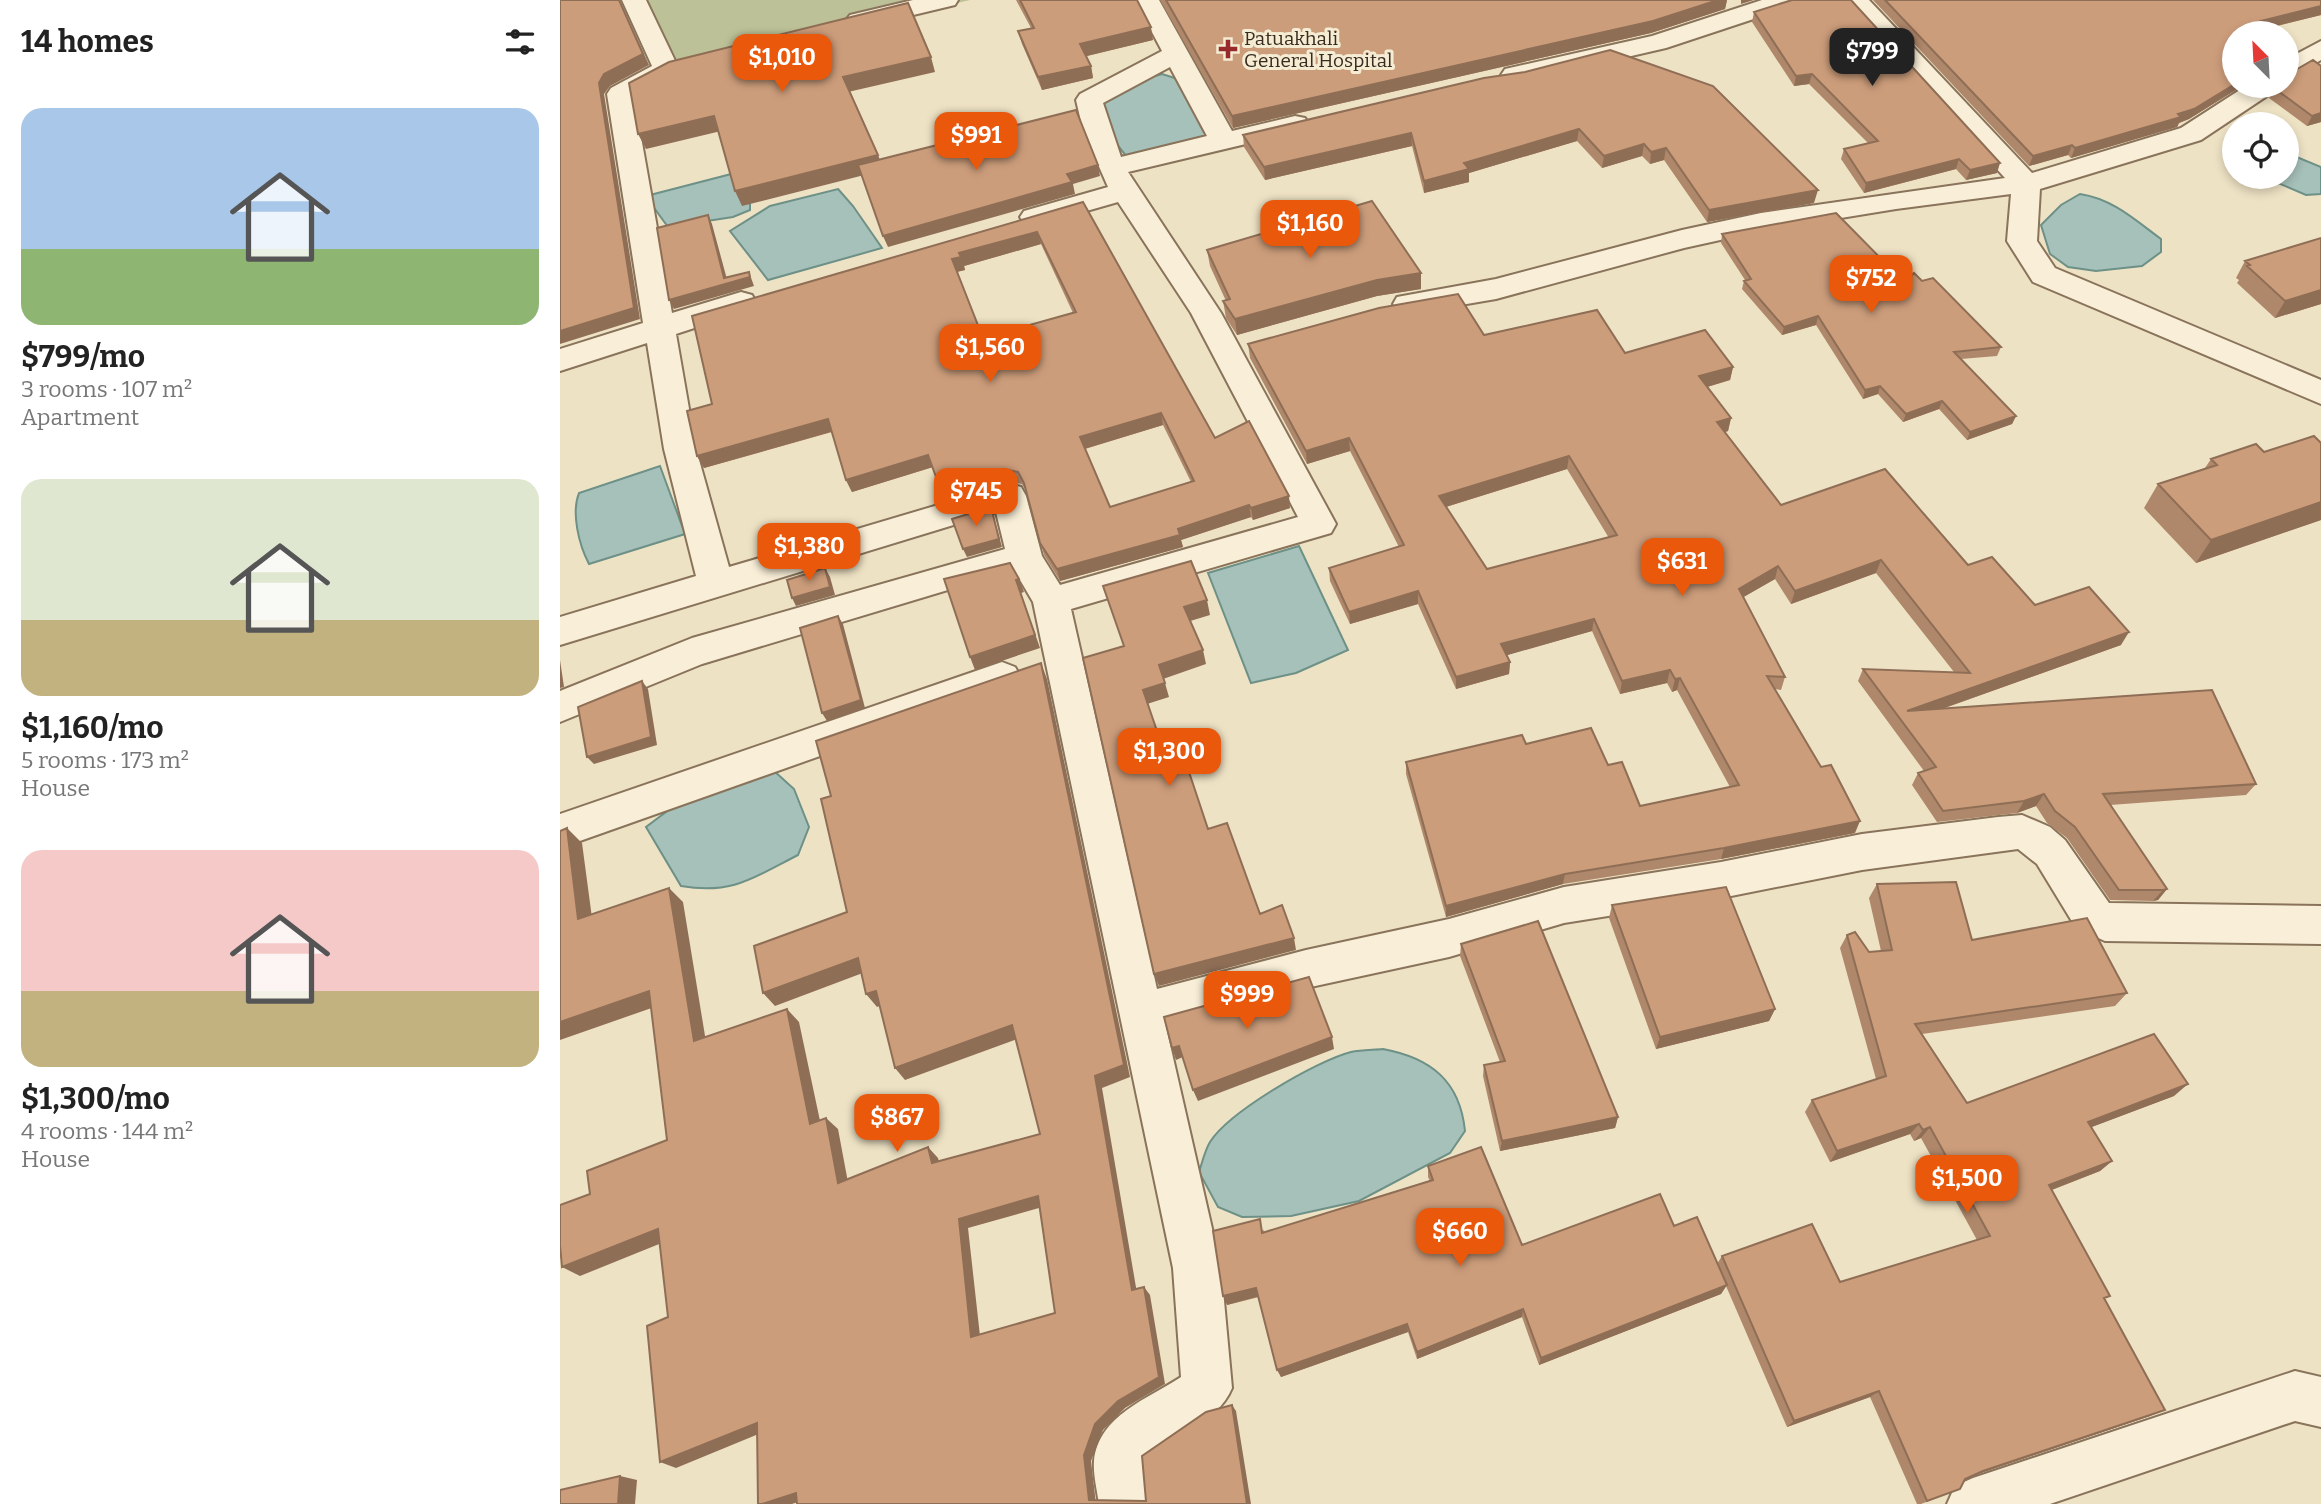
<!DOCTYPE html>
<html lang="en">
<head>
<meta charset="utf-8">
<style>
  body { margin:0; font-family:Bitter,serif; background:#f6f6f6; color:#222; height:100vh; display:flex; flex-direction:column; font-size:26px; white-space:nowrap }
  * { box-sizing:border-box; margin:0 }
  p { font-size:23px; color:#767676 }
  .icon { flex:none; width:38px; height:38px; fill:none; stroke:currentColor; stroke-width:2; stroke-linecap:round; stroke-linejoin:round }
  .map { position:relative; flex:1; overflow:hidden }
  .drawer { display:flex; flex-direction:column; background:#fff; width:560px }
  .drawer>* { flex:none }
  .needle { width:46px; rotate:336deg }
  .fabs { position:absolute; left:1662px; top:21px; display:grid; gap:14px }
  .fabs a { display:grid; place-items:center; width:77px; height:77px; border-radius:50%; background:#fff; box-shadow:0 4px 10px #0003; font-size:35px }
  .price { position:absolute; translate:-50% -60px; padding:0 16px; border-radius:14px; background:#ea580c; color:#fff; font-size:23px; line-height:46px; filter:drop-shadow(0 2px 4px #0008) }
  .price::after { content:''; position:absolute; left:50%; top:42px; width:21px; height:16px; margin-left:-10px; background:inherit; clip-path:polygon(0 0,100% 0,50% 100%) }
  .price.current { background:#222; color:#fff }
  ul { padding:0; list-style:none }
  li { display:grid; align-content:center; gap:14px; height:371px; padding:0 21px }
  li span { display:grid; place-items:center; height:217px; border-radius:21px; color:#555 }
  li>.icon { margin-inline-start:auto }
  span .icon { width:126px; height:126px; fill:#fffc; stroke-width:1 }
  li b { font-size:30px }
  h2 { display:flex; justify-content:space-between; align-items:center; height:84px; padding:0 21px; font-size:30px }
  main { display:flex; flex:1; min-height:0 }
  .map>svg:first-child { display:block }
  .cemetery { fill:#bcc197 }
  .water { fill:#a6c1b9; stroke:#6d9087; stroke-width:2 }
  .lines { fill:none; stroke-linecap:round; stroke-linejoin:round }
  .minor-casing { stroke:#89735b; stroke-width:4 }
  .minor { fill:#f9efd8; fill-rule:evenodd }
  .wall { fill:#af876a; fill-rule:evenodd }
  .shaded-wall { fill:#8f6e56 }
  .building { fill:#cc9d7b; stroke:#8f6e56; stroke-width:2; fill-rule:evenodd }
  .poi-dot { fill:#972b2b; stroke:#f5ecd4; stroke-width:2.5 }
  .labels { text-anchor:middle; stroke-width:6; stroke-linejoin:round; paint-order:stroke }
  .far-poi-label { font-size:19px; fill:#392b1f; stroke:#f5ecd4; text-anchor:start }
</style>
</head>
<body>
<main>
<section class="drawer">
<h2>14 homes<svg class="icon" aria-label="filters" viewBox="0 0 24 24"><path d="M4 7h16M4 17h16"/><circle cx="9" cy="7" r="2"/><circle cx="15" cy="17" r="2"/></svg></h2>
<ul>
<li><span style="background:linear-gradient(#a9c7e8 65%,#8fb573 0)"><svg class="icon" aria-label="home" viewBox="0 0 24 24"><path d="M3 11l9-7 9 7M6 9v11h12V9"/></svg></span><div><b>$799/mo</b><p>3 rooms · 107 m²</p><p>Apartment</p></div></li>
<li><span style="background:linear-gradient(#dfe7d0 65%,#c2b280 0)"><svg class="icon" aria-label="home" viewBox="0 0 24 24"><path d="M3 11l9-7 9 7M6 9v11h12V9"/></svg></span><div><b>$1,160/mo</b><p>5 rooms · 173 m²</p><p>House</p></div></li>
<li><span style="background:linear-gradient(#f6c9c9 65%,#c2b280 0)"><svg class="icon" aria-label="home" viewBox="0 0 24 24"><path d="M3 11l9-7 9 7M6 9v11h12V9"/></svg></span><div><b>$1,300/mo</b><p>4 rooms · 144 m²</p><p>House</p></div></li>
</ul>
</section>
<div class="map">
<svg width="1761" height="1504" viewBox="0 0 1761 1504">
  <rect width="100%" height="100%" fill="#eee2c4"/>
  <!-- cemetery -->
  <path class="cemetery" d="M 85,0 L 410,0 L 112,70 Z"/>
  <!-- water -->
  <path class="water" d="M 602,74 L 618,79 L 649,135 L 567,157 L 542,126 L 542,98 L 577,81 Z
    M 1727,153 L 1761,167 L 1761,194 L 1746,195 L 1704,177 L 1727,177 Z
    M 179,172 L 190,200 L 190,210 L 173,217 L 108,227 L 92,205 L 90,195 Z
    M 278,189 L 293,206 L 322,248 L 208,280 L 170,231 L 210,206 Z
    M 1520,194 C 1553,199 1575,220 1601,239 L 1601,252 L 1582,266 L 1536,271 L 1508,267 L 1490,254 L 1481,225 L 1501,205 Z
    M 100,466 L 125,534 L 29,564 C 19,545 11,513 19,493 Z
    M 739,546 L 788,650 L 736,673 L 691,683 L 648,573 Z
    M 213,770 L 234,789 L 249,827 L 238,855 C 193,878 172,895 121,886 L 86,827 L 122,800 Z
    M 823,1049 C 871,1058 900,1081 905,1131 L 890,1153 L 799,1201 L 731,1216 L 682,1217 L 658,1207 L 639,1172 C 642,1163 645,1150 650,1142 C 669,1112 756,1061 791,1052 C 801,1050 813,1050 823,1049 Z"/>
  <g class="lines">
    <!-- minor casing -->
    <g class="minor-casing">
      <path id="minor" d="M 62,0 L 86,0 L 119,69 L 115,75 L 74,97 L 112,313 L 181,292 L 192,295 L 196,302 L 192,309 L 116,334 L 136,449 L 169,567 L 449,484 L 461,487 L 466,496 L 482,556 L 500,585 L 738,517 L 631,313 L 558,202 L 474,226 L 464,223 L 460,217 L 464,211 L 548,187 L 523,130 L 516,100 L 520,94 L 602,51 L 575,0 L 599,0 L 672,131 L 735,116 L 745,118 L 749,124 L 745,130 L 568,172 L 661,313 L 776,524 L 771,533 L 511,609 L 597,989 L 746,950 L 889,919 L 1004,887 L 1161,862 L 1302,834 L 1438,817 L 1462,815 L 1490,827 L 1505,840 L 1549,903 L 1761,906 L 1761,944 L 1545,941 L 1516,928 L 1477,864 L 1458,849 L 1302,870 L 1161,898 L 1004,923 L 889,957 L 746,988 L 606,1027 L 661,1268 L 672,1388 C 657,1425 612,1432 586,1461 L 591,1504 L 539,1504 C 537,1490 533,1475 534,1461 C 539,1415 588,1399 621,1377 L 613,1268 L 473,602 L 456,573 L 421,580 L 142,664 L 0,722 L 0,691 L 132,638 L 445,549 L 436,512 L 0,645 L 0,617 L 136,576 L 104,449 L 87,343 L 0,371 L 0,349 L 83,323 L 47,94 L 51,88 L 92,66 ZM 610,67 L 647,136 L 561,157 L 543,103 Z
        M 353,0 L 398,0 L 395,5 L 299,28 L 290,25 L 286,20 L 290,15 Z
        M 1202,0 L 1239,0 L 1236,5 L 1106,48 L 954,83 L 945,81 L 941,75 L 945,69 L 1092,36 Z
        M 1283,0 L 1309,0 L 1472,173 L 1621,128 L 1686,86 L 1717,86 L 1713,92 L 1641,140 L 1480,189 L 1477,241 L 1495,268 L 1761,380 L 1761,404 L 1473,282 L 1447,241 L 1451,194 L 1336,209 L 1201,231 L 1124,248 L 936,299 L 848,314 L 837,311 L 833,304 L 837,297 L 936,279 L 1122,230 L 1201,213 L 1445,178 Z
        M 1761,41 L 1761,60 L 1727,79 L 1727,59 Z
        M 442,662 L 455,667 L 461,677 L 455,687 L 0,848 L 0,814 Z
        M 1735,1371 L 1761,1377 L 1761,1427 L 1735,1421 L 1490,1504 L 1387,1504 L 1395,1486 L 1413,1478 Z"/>
    </g>
    <!-- minor -->
    <use href="#minor" class="minor"/>
  </g>
  <!-- wall -->
  <path class="wall" d="M 456,0 L 577,0 L 593,40 L 526,56 L 531,66 L 533,78 L 482,90 L 462,44 L 458,31 L 471,28 Z
    M 600,0 L 1167,0 L 1165,9 L 1091,33 L 673,128 Z
    M 1313,0 L 1761,0 L 1761,15 L 1709,28 L 1675,86 L 1682,86 L 1629,119 L 1619,123 L 1617,127 L 1511,158 L 1508,155 L 1469,166 Z
    M 1194,12 L 1437,173 L 1406,180 L 1396,169 L 1304,193 L 1281,159 L 1284,149 L 1308,143 L 1249,84 L 1234,86 L 1192,22 Z
    M 1727,41 L 1733,45 L 1730,52 L 1732,72 L 1761,122 L 1747,126 L 1709,98 L 1714,88 L 1727,86 Z
    M 924,78 L 1254,203 L 1147,222 L 1104,160 L 1090,164 L 1082,156 L 1042,168 L 1017,141 L 909,173 L 909,182 L 864,193 L 852,146 L 705,180 L 684,147 L 683,135 Z
    M 523,202 L 655,438 L 730,508 L 693,520 L 691,517 L 621,540 L 623,547 L 500,581 L 484,555 L 467,493 L 462,484 L 448,481 L 385,500 L 373,467 L 292,492 L 286,480 L 272,432 L 144,468 L 137,456 L 152,404 L 132,316 ZM 481,244 L 513,313 L 423,338 L 397,272 L 405,270 L 404,266 ZM 603,425 L 631,482 L 550,507 L 525,449 Z
    M 1162,234 L 1344,282 L 1362,281 L 1441,347 L 1437,356 L 1401,359 L 1456,416 L 1452,424 L 1407,440 L 1379,409 L 1343,422 L 1318,394 L 1303,399 L 1256,325 L 1222,335 L 1182,289 L 1184,281 L 1185,280 L 1161,243 Z
    M 647,250 L 861,273 L 861,289 L 817,296 L 677,335 L 666,318 L 663,301 L 666,301 L 650,266 Z
    M 1685,261 L 1761,304 L 1715,318 L 1677,283 L 1679,280 L 1676,278 Z
    M 924,335 L 1173,367 L 1170,380 L 1147,387 L 1171,418 L 1168,431 L 1165,432 L 1221,505 L 1408,565 L 1475,605 L 1561,645 L 1382,709 L 1696,784 L 1686,795 L 1550,805 L 1607,889 L 1598,900 L 1593,901 L 1550,900 L 1507,838 L 1487,823 L 1476,806 L 1457,813 L 1377,822 L 1352,785 L 1358,773 L 1364,771 L 1298,681 L 1303,669 L 1394,672 L 1316,573 L 1231,604 L 1215,579 L 1183,597 L 1225,677 L 1221,690 L 1215,689 L 1295,833 L 1161,859 L 1003,884 L 886,917 L 846,774 L 846,762 L 966,744 L 1048,765 L 1080,806 L 1170,787 L 1117,690 L 1112,692 L 1107,683 L 1060,694 L 1032,631 L 946,655 L 950,662 L 949,674 L 896,689 L 858,604 L 790,624 L 770,581 L 769,568 L 839,547 L 790,451 L 747,464 L 690,358 L 688,344 ZM 1007,469 L 1049,538 L 927,569 L 886,507 Z
    M 1761,443 L 1761,520 L 1636,563 L 1584,508 L 1598,484 L 1645,468 L 1651,459 L 1704,452 Z
    M 1317,884 L 1412,940 L 1567,993 L 1555,1006 L 1362,1034 L 1407,1103 L 1614,1096 L 1531,1127 L 1552,1161 L 1540,1171 L 1492,1190 L 1545,1299 L 1590,1416 L 1412,1476 L 1405,1479 L 1400,1489 L 1361,1504 L 1357,1504 L 1310,1397 L 1227,1427 L 1166,1286 L 1161,1294 L 979,1365 L 962,1317 L 857,1359 L 848,1332 L 721,1377 L 699,1297 L 667,1305 L 703,1229 L 704,1232 L 870,1181 L 868,1177 L 868,1166 L 962,1245 L 1114,1226 L 1157,1264 L 1162,1256 L 1280,1282 L 1417,1240 L 1361,1138 L 1354,1141 L 1350,1134 L 1270,1162 L 1245,1112 L 1252,1100 L 1316,1079 L 1280,948 L 1287,935 L 1309,952 L 1321,951 L 1309,898 Z
    M 1052,905 L 1215,1009 L 1209,1021 L 1096,1049 L 1049,918 Z
    M 901,944 L 1058,1117 L 1055,1128 L 940,1151 L 923,1076 L 924,1065 L 940,1062 L 900,956 Z"/>
  <!-- shaded-wall -->
  <path class="shaded-wall" d="M 59,0 L 60,0 L 60,1 L 89,65 L 50,86 L 44,94 L 80,319 L 0,344 L 0,331 L 39,83 Z
    M 1158,0 L 1167,0 L 1165,9 L 1091,33 L 673,128 L 672,116 Z
    M 1181,0 L 1194,0 L 1181,4 Z
    M 1761,6 L 1761,15 L 1696,31 L 1701,21 Z
    M 591,27 L 593,40 L 523,57 L 520,44 Z
    M 371,57 L 375,72 L 288,92 L 283,77 Z
    M 531,66 L 533,78 L 482,90 L 478,77 Z
    M 1252,74 L 1249,84 L 1234,86 L 1236,76 Z
    M 1675,84 L 1675,86 L 1682,86 L 1629,119 L 1619,123 L 1617,127 L 1511,158 L 1515,148 L 1618,114 Z
    M 1761,113 L 1761,122 L 1747,126 L 1752,116 Z
    M 154,116 L 161,131 L 86,149 L 78,134 Z
    M 1019,129 L 1017,141 L 909,173 L 909,182 L 864,193 L 864,181 L 904,163 Z
    M 851,133 L 852,146 L 705,180 L 704,167 Z
    M 1084,144 L 1082,156 L 1042,168 L 1044,156 Z
    M 1512,145 L 1508,155 L 1469,166 L 1473,156 Z
    M 1106,148 L 1104,160 L 1090,164 L 1091,152 Z
    M 318,155 L 324,170 L 182,206 L 175,191 Z
    M 1399,159 L 1396,169 L 1304,193 L 1306,183 Z
    M 1440,163 L 1437,173 L 1406,180 L 1410,170 Z
    M 538,165 L 540,176 L 513,184 L 515,194 L 328,247 L 323,236 L 507,174 Z
    M 1258,190 L 1254,203 L 1147,222 L 1149,210 Z
    M 148,215 L 152,224 L 168,283 L 189,272 L 194,286 L 114,309 L 109,300 L 164,278 Z
    M 477,232 L 481,244 L 404,266 L 405,270 L 396,272 L 392,259 L 399,253 Z
    M 861,273 L 861,289 L 817,296 L 677,335 L 675,319 L 817,280 Z
    M 1761,290 L 1761,304 L 1715,318 L 1725,301 Z
    M 1258,316 L 1256,325 L 1222,335 L 1224,327 Z
    M 1173,367 L 1170,380 L 1137,390 L 1139,376 Z
    M 1320,386 L 1318,394 L 1303,399 L 1305,390 Z
    M 1382,401 L 1379,409 L 1343,422 L 1346,414 Z
    M 601,413 L 603,425 L 524,449 L 520,437 Z
    M 1456,416 L 1452,424 L 1407,440 L 1410,432 Z
    M 1171,418 L 1168,431 L 1154,436 L 1157,422 Z
    M 268,419 L 274,431 L 144,468 L 137,456 Z
    M 789,438 L 790,451 L 747,464 L 746,451 Z
    M 368,455 L 373,467 L 292,492 L 286,480 Z
    M 1009,456 L 1007,469 L 879,509 L 879,496 Z
    M 444,469 L 448,481 L 385,500 L 380,488 Z
    M 729,496 L 730,508 L 693,520 L 691,508 Z
    M 1761,502 L 1761,520 L 1636,563 L 1651,540 Z
    M 689,505 L 691,517 L 621,540 L 623,547 L 500,581 L 497,569 Z
    M 431,507 L 442,547 L 407,557 L 403,549 Z
    M 1321,560 L 1316,573 L 1231,604 L 1235,591 Z
    M 1218,566 L 1215,579 L 1175,602 L 1179,589 Z
    M 265,568 L 270,577 L 275,595 L 236,606 L 232,598 Z
    M 459,579 L 464,592 L 461,593 L 480,648 L 415,670 L 410,657 L 456,580 Z
    M 858,591 L 858,604 L 790,624 L 789,612 Z
    M 647,600 L 650,615 L 627,622 L 624,607 Z
    M 278,616 L 283,624 L 305,708 L 267,721 L 262,713 Z
    M 1034,619 L 1032,631 L 941,657 L 941,644 Z
    M 1569,632 L 1561,645 L 1342,723 L 1347,711 Z
    M 643,650 L 646,664 L 603,679 L 599,665 Z
    M 0,660 L 4,687 L 0,688 Z
    M 950,662 L 949,674 L 896,689 L 896,677 Z
    M 481,663 L 487,679 L 570,1077 L 542,1088 L 578,1299 L 572,1290 L 535,1076 Z
    M 1110,670 L 1107,683 L 1060,694 L 1062,681 Z
    M 1120,678 L 1117,690 L 1112,692 L 1115,679 Z
    M 82,681 L 88,689 L 97,745 L 34,764 L 27,757 Z
    M 605,683 L 609,697 L 587,704 L 583,690 Z
    M 1484,794 L 1476,806 L 1457,813 L 1464,801 Z
    M 1300,821 L 1295,833 L 1161,859 L 1164,848 Z
    M 7,828 L 22,843 L 34,933 L 18,919 Z
    M 1005,874 L 1003,884 L 886,917 L 886,906 Z
    M 109,888 L 123,902 L 148,1054 L 134,1041 Z
    M 1607,889 L 1598,900 L 1593,901 L 1603,890 Z
    M 734,938 L 736,950 L 599,986 L 594,974 Z
    M 298,958 L 308,971 L 215,1006 L 203,993 Z
    M 89,991 L 103,1004 L 0,1040 L 0,1022 Z
    M 316,991 L 326,1004 L 317,1007 L 306,994 Z
    M 227,1009 L 239,1022 L 263,1135 L 250,1124 Z
    M 1215,1009 L 1209,1021 L 1096,1049 L 1100,1037 Z
    M 452,1025 L 460,1038 L 345,1080 L 335,1068 Z
    M 772,1037 L 774,1049 L 638,1101 L 633,1090 Z
    M 619,1046 L 623,1057 L 616,1060 L 612,1048 Z
    M 1628,1084 L 1614,1096 L 1516,1133 L 1528,1122 Z
    M 1058,1117 L 1055,1128 L 940,1151 L 942,1141 Z
    M 266,1118 L 278,1129 L 290,1193 L 278,1183 Z
    M 1359,1124 L 1350,1134 L 1270,1162 L 1277,1151 Z
    M 1370,1127 L 1361,1138 L 1354,1141 L 1363,1130 Z
    M 368,1147 L 378,1158 L 382,1173 L 372,1163 Z
    M 1552,1161 L 1540,1171 L 1478,1195 L 1489,1185 Z
    M 478,1196 L 486,1206 L 408,1228 L 421,1345 L 411,1337 L 399,1219 Z
    M 98,1229 L 114,1238 L 20,1276 L 2,1267 Z
    M 1167,1285 L 1161,1294 L 979,1365 L 981,1358 Z
    M 584,1287 L 590,1295 L 605,1384 L 565,1408 L 543,1430 L 531,1461 L 536,1504 L 529,1500 L 524,1455 Z
    M 696,1288 L 700,1296 L 667,1305 L 663,1296 Z
    M 963,1309 L 962,1317 L 857,1359 L 857,1352 Z
    M 847,1324 L 848,1332 L 721,1377 L 717,1370 Z
    M 1319,1391 L 1310,1397 L 1227,1427 L 1234,1421 Z
    M 672,1405 L 676,1411 L 691,1504 L 687,1504 Z
    M 1605,1410 L 1590,1416 L 1412,1476 L 1423,1471 Z
    M 197,1423 L 211,1429 L 116,1468 L 100,1462 Z
    M 60,1476 L 77,1480 L 75,1504 L 58,1504 Z
    M 236,1493 L 250,1498 L 232,1504 L 202,1504 Z"/>
  <!-- building -->
  <path class="building" d="M 0,0 L 59,0 L 83,54 L 44,74 L 39,83 L 74,308 L 0,331 Z
    M 460,0 L 577,0 L 591,27 L 520,44 L 531,66 L 478,77 L 458,31 L 474,28 Z
    M 606,0 L 1158,0 L 1093,21 L 672,116 Z
    M 1232,0 L 1291,0 L 1440,163 L 1410,170 L 1399,159 L 1306,183 L 1284,149 L 1318,141 L 1252,74 L 1236,76 L 1194,12 Z
    M 1325,0 L 1761,0 L 1761,6 L 1701,21 L 1717,33 L 1675,33 L 1675,84 L 1634,109 L 1618,114 L 1621,117 L 1515,148 L 1512,145 L 1473,156 Z
    M 348,3 L 371,57 L 283,77 L 318,155 L 175,191 L 154,116 L 78,134 L 69,83 L 109,62 Z
    M 1727,41 L 1733,45 L 1729,49 L 1732,72 L 1753,60 L 1761,66 L 1761,113 L 1752,116 L 1714,88 L 1717,86 L 1727,86 Z
    M 1050,50 L 1153,86 L 1258,190 L 1149,210 L 1106,148 L 1091,152 L 1084,144 L 1044,156 L 1019,129 L 904,163 L 909,169 L 864,181 L 851,133 L 704,167 L 683,135 L 924,78 L 965,72 Z
    M 516,110 L 538,165 L 507,174 L 512,182 L 323,236 L 298,165 Z
    M 812,201 L 861,273 L 817,280 L 675,319 L 663,301 L 670,299 L 647,250 Z
    M 523,202 L 655,438 L 689,421 L 729,496 L 691,508 L 689,505 L 618,529 L 620,535 L 497,569 L 480,543 L 464,483 L 458,472 L 444,469 L 380,488 L 368,455 L 286,480 L 268,419 L 137,456 L 127,411 L 152,404 L 132,316 ZM 477,232 L 516,312 L 423,338 L 392,259 L 401,257 L 399,253 ZM 601,413 L 634,481 L 550,507 L 520,437 Z
    M 1276,213 L 1344,282 L 1354,273 L 1362,281 L 1373,278 L 1441,347 L 1394,352 L 1456,416 L 1410,432 L 1382,401 L 1346,414 L 1320,386 L 1305,390 L 1258,316 L 1224,327 L 1184,281 L 1191,279 L 1162,234 Z
    M 148,215 L 164,278 L 189,272 L 190,277 L 109,300 L 97,228 Z
    M 1761,238 L 1761,290 L 1725,301 L 1687,266 L 1690,265 L 1685,261 Z
    M 898,294 L 924,335 L 1037,310 L 1065,353 L 1145,330 L 1173,367 L 1139,376 L 1171,418 L 1157,422 L 1221,505 L 1325,469 L 1408,565 L 1432,557 L 1475,605 L 1529,587 L 1569,632 L 1347,711 L 1652,690 L 1696,784 L 1543,794 L 1607,889 L 1603,890 L 1559,890 L 1515,827 L 1495,811 L 1484,794 L 1464,801 L 1383,811 L 1358,773 L 1376,767 L 1303,669 L 1410,673 L 1321,560 L 1235,591 L 1218,566 L 1179,589 L 1225,677 L 1207,676 L 1261,767 L 1271,765 L 1300,821 L 1164,848 L 1005,874 L 886,906 L 846,762 L 962,735 L 966,744 L 1031,728 L 1048,765 L 1062,762 L 1080,806 L 1179,785 L 1120,678 L 1115,679 L 1110,670 L 1062,681 L 1034,619 L 941,644 L 950,662 L 896,677 L 858,591 L 789,612 L 769,568 L 844,545 L 789,438 L 746,451 L 688,344 L 819,308 ZM 1009,456 L 1057,535 L 927,569 L 879,496 Z
    M 1754,436 L 1761,443 L 1761,502 L 1651,540 L 1598,484 L 1657,465 L 1651,459 L 1696,444 L 1704,452 Z
    M 431,507 L 439,539 L 403,549 L 392,519 Z
    M 631,561 L 647,600 L 624,607 L 643,650 L 599,665 L 605,683 L 583,690 L 612,775 L 628,769 L 648,829 L 667,823 L 700,914 L 722,905 L 734,938 L 594,974 L 523,658 L 564,646 L 543,586 Z
    M 450,563 L 459,579 L 456,580 L 475,635 L 410,657 L 384,579 Z
    M 265,568 L 270,587 L 232,598 L 227,580 Z
    M 278,616 L 301,700 L 262,713 L 240,628 Z
    M 481,663 L 564,1065 L 535,1076 L 572,1290 L 584,1287 L 599,1377 L 558,1401 L 535,1424 L 524,1455 L 529,1500 L 586,1501 L 582,1456 L 646,1412 L 672,1405 L 687,1504 L 237,1504 L 236,1493 L 202,1504 L 198,1504 L 197,1423 L 100,1462 L 87,1326 L 108,1317 L 98,1229 L 2,1267 L 0,1245 L 0,1205 L 30,1194 L 27,1171 L 107,1140 L 89,991 L 0,1022 L 0,831 L 7,828 L 18,919 L 109,888 L 134,1041 L 227,1009 L 250,1124 L 266,1118 L 278,1183 L 368,1147 L 372,1163 L 480,1134 L 452,1025 L 335,1068 L 316,991 L 306,994 L 298,958 L 203,993 L 194,946 L 287,912 L 261,799 L 271,796 L 256,741 ZM 478,1196 L 495,1313 L 411,1337 L 399,1219 Z
    M 82,681 L 91,737 L 27,757 L 18,707 Z
    M 1396,882 L 1412,940 L 1527,918 L 1567,993 L 1355,1024 L 1407,1103 L 1594,1034 L 1628,1084 L 1528,1122 L 1552,1161 L 1489,1185 L 1550,1296 L 1544,1298 L 1605,1410 L 1423,1471 L 1405,1479 L 1400,1489 L 1367,1501 L 1319,1391 L 1234,1421 L 1162,1256 L 1252,1224 L 1280,1282 L 1430,1236 L 1370,1127 L 1363,1130 L 1359,1124 L 1277,1151 L 1252,1100 L 1326,1076 L 1287,935 L 1295,932 L 1309,952 L 1332,950 L 1317,884 Z
    M 1166,887 L 1215,1009 L 1100,1037 L 1052,905 Z
    M 978,921 L 1058,1117 L 942,1141 L 924,1065 L 945,1061 L 901,944 Z
    M 749,977 L 772,1037 L 633,1090 L 619,1046 L 612,1048 L 604,1017 Z
    M 921,1147 L 962,1245 L 1100,1194 L 1114,1226 L 1137,1217 L 1167,1285 L 981,1358 L 963,1309 L 857,1352 L 847,1324 L 717,1370 L 696,1288 L 663,1296 L 653,1231 L 700,1219 L 702,1233 L 873,1180 L 868,1166 Z
    M 60,1476 L 58,1504 L 0,1504 L 0,1490 Z"/>
  <!-- markers -->
  <path class="poi-dot" d="M664.5 38.5h7v7h7v7h-7v7h-7v-7h-7v-7h7z"/>
  <g class="labels">
    <!-- far-poi labels -->
    <g class="far-poi-label">
      <text x="684" y="45">Patuakhali<tspan x="684" dy="22">General Hospital</tspan></text>
    </g>
  </g>
</svg>
<div class="fabs">
<a><svg class="needle" viewBox="-14 -14 28 28"><path d="M0-13l5 13h-10z" fill="#e53935"/><path d="M0 13l5-13h-10z" fill="#767676"/></svg></a>
<a><svg class="icon" aria-label="locate" viewBox="0 0 24 24"><circle cx="12" cy="12" r="6"/><path d="M12 2v4M12 18v4M2 12h4M18 12h4"/></svg></a>
</div>
<b class="price current" style="left:1312px;top:88px">$799</b>
<b class="price" style="left:222px;top:94px">$1,010</b>
<b class="price" style="left:416px;top:172px">$991</b>
<b class="price" style="left:750px;top:260px">$1,160</b>
<b class="price" style="left:1311px;top:315px">$752</b>
<b class="price" style="left:430px;top:384px">$1,560</b>
<b class="price" style="left:416px;top:528px">$745</b>
<b class="price" style="left:249px;top:583px">$1,380</b>
<b class="price" style="left:1122px;top:598px">$631</b>
<b class="price" style="left:609px;top:788px">$1,300</b>
<b class="price" style="left:687px;top:1031px">$999</b>
<b class="price" style="left:337px;top:1154px">$867</b>
<b class="price" style="left:1407px;top:1215px">$1,500</b>
<b class="price" style="left:900px;top:1268px">$660</b>
</div>
</main>
</body>
</html>
